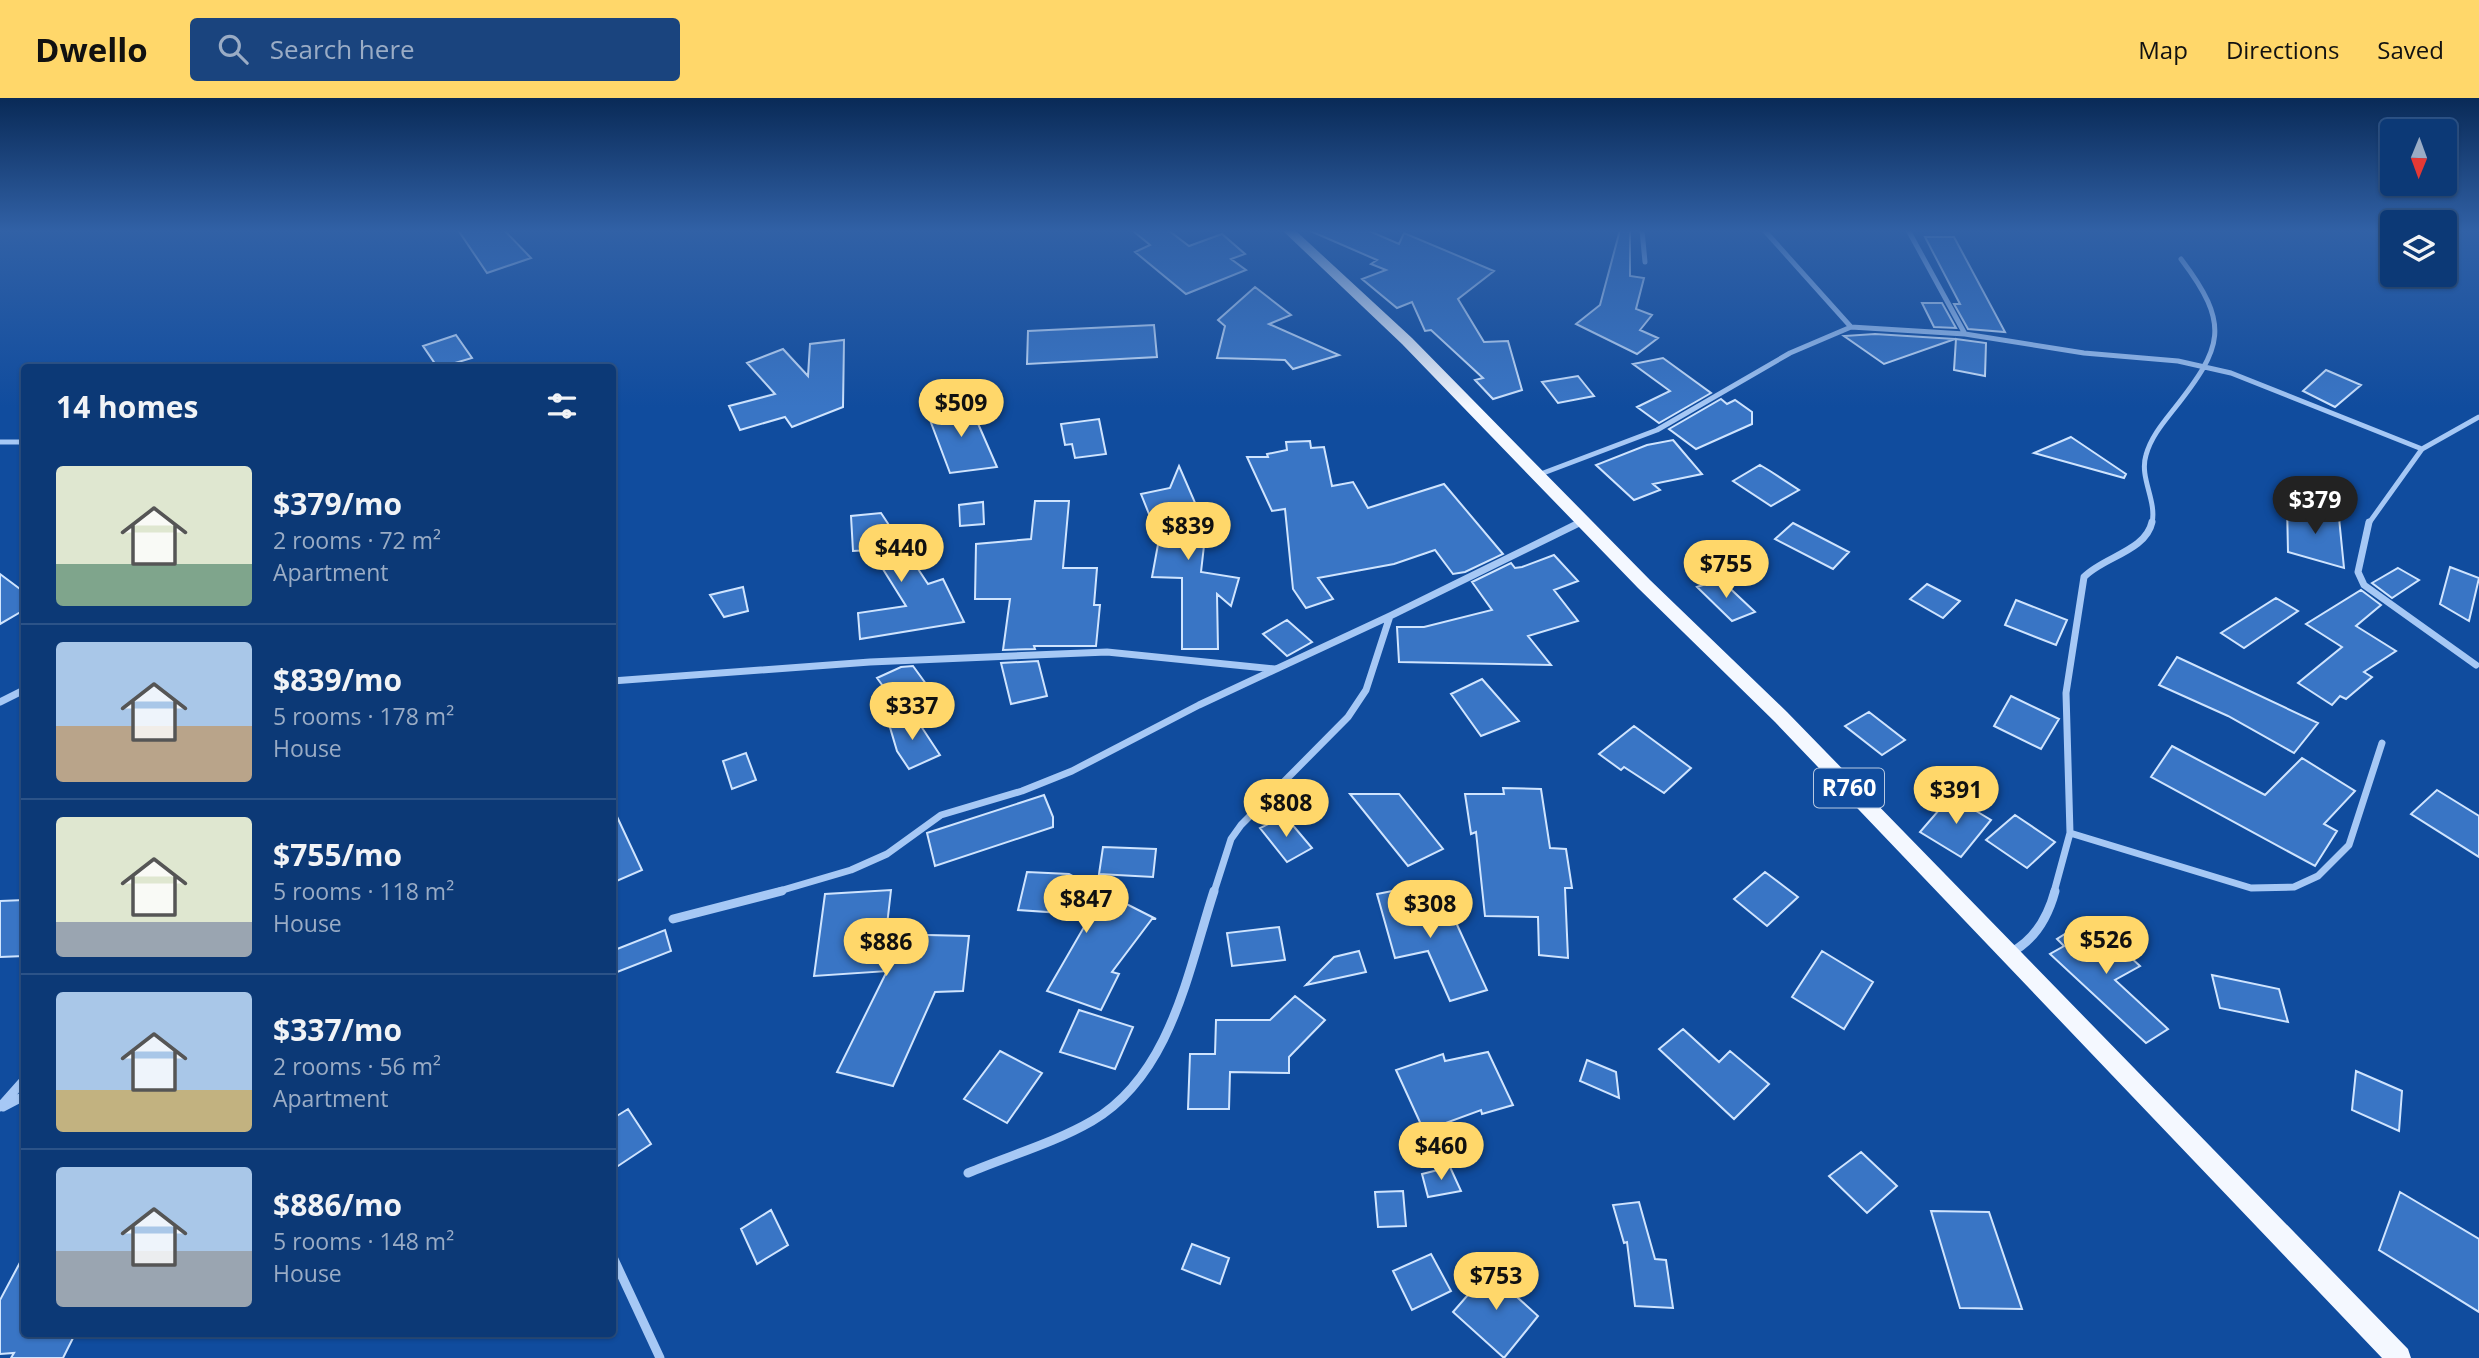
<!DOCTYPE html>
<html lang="en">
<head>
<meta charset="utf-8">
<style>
  body { margin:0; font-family:"Open Sans",sans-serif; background:#1a447e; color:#f1f3f6; height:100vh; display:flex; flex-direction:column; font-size:26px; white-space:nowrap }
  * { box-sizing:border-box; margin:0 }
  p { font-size:23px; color:#9aacc5 }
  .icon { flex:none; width:38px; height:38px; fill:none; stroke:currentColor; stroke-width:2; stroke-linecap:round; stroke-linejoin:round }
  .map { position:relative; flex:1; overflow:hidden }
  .details { position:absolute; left:21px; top:266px; width:595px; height:973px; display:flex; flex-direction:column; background:#0c3976; border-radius:7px; box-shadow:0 2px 5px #0004,0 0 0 2px #2c5388 }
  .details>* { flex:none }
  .needle { width:46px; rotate:181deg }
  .controls { position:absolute; left:2380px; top:21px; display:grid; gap:14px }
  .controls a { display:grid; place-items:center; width:77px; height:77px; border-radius:7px; background:#0c3976; box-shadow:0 2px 5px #0004,0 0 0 2px #2c5388; font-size:35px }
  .price { position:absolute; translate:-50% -60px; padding:0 16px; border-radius:24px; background:#ffd76a; color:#111; font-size:23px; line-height:46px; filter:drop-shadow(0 2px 4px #0008) }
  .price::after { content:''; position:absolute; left:50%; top:42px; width:21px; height:16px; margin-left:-10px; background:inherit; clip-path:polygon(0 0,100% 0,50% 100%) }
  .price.current { background:#222; color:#fff }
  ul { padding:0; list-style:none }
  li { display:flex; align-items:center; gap:21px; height:175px; padding:0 35px }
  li+li { border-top:2px solid #2c5388 }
  li span { display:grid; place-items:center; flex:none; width:196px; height:140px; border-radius:7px; color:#555 }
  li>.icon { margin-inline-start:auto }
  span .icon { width:84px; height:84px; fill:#fffc; stroke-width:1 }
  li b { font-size:30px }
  h2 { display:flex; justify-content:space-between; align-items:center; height:84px; padding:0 35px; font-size:30px }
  header { display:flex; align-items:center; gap:42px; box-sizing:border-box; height:98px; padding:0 35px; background:#ffd76a; color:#111 }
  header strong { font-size:33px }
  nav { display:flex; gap:38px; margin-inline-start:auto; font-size:24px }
  .search { width:490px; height:63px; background:#1a447e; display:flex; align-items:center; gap:18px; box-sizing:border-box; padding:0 24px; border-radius:7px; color:#9aacc5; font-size:26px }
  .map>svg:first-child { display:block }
  .building { fill:#3975c5; stroke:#cfe4fe; stroke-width:2 }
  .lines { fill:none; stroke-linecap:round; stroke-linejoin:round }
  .minor-far2 { stroke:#a6c8f5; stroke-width:5 }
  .minor-far1 { stroke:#a6c8f5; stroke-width:7 }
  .minor { stroke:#a6c8f5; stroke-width:9 }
  .primary { fill:#f4f8ff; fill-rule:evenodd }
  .labels { text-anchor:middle; stroke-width:5; stroke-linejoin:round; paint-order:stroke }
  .shield { fill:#104c9e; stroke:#b7c9e2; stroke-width:2 }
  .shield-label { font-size:23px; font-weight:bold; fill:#fff }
</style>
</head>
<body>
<header>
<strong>Dwello</strong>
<div class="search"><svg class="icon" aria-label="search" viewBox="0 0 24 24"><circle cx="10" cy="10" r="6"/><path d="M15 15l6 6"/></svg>Search here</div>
<nav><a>Map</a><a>Directions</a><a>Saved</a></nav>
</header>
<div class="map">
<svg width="2479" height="1260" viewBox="0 0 2479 1260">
  <rect width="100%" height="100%" fill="#104c9e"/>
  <!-- building -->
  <path class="building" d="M 458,132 L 504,132 L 531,160 L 487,175 Z
    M 1132,132 L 1168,132 L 1189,148 L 1222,136 L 1245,156 L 1231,161 L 1246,172 L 1186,196 L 1135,154 L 1150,147 Z
    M 1308,132 L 1367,132 L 1399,146 L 1404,135 L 1494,173 L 1458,201 L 1484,244 L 1508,243 L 1522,292 L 1493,301 L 1475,282 L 1483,280 L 1431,232 L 1425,233 L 1412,204 L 1397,210 L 1362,181 L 1386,172 L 1371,166 L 1377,162 Z
    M 1620,132 L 1630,132 L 1630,178 L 1644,180 L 1636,211 L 1652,217 L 1640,232 L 1658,240 L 1637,256 L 1576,226 L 1600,207 Z
    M 1925,139 L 1954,139 L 2005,234 L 1968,231 L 1954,206 L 1960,206 Z
    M 1255,189 L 1291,217 L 1269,226 L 1339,257 L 1293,271 L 1285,262 L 1217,260 L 1225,228 L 1218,222 Z
    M 1922,205 L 1942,205 L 1956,230 L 1934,229 Z
    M 1154,227 L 1157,259 L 1027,266 L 1028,233 Z
    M 1875,236 L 1955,241 L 1884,266 L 1844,238 Z
    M 456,237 L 472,260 L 438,270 L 423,248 Z
    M 1956,241 L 1986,245 L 1985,278 L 1954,272 Z
    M 844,242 L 843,309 L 792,329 L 785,319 L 740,332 L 729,308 L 775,296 L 747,265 L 783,251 L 808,278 L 810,246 Z
    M 1663,260 L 1711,295 L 1659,325 L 1637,309 L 1670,293 L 1633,266 Z
    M 2326,272 L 2361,287 L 2335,309 L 2303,293 Z
    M 1578,278 L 1594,298 L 1558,305 L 1542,284 Z
    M 1721,301 L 1727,306 L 1735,302 L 1752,314 L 1752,326 L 1696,351 L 1669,331 Z
    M 969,305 L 997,369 L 950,375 L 927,314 Z
    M 1099,321 L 1106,356 L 1075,360 L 1072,346 L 1065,347 L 1061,326 Z
    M 2071,339 L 2126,376 L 2124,380 L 2034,355 Z
    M 1673,342 L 1702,376 L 1653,386 L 1660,392 L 1634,402 L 1596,367 L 1647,347 Z
    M 1310,343 L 1311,350 L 1324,349 L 1332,388 L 1353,384 L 1368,410 L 1444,386 L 1503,456 L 1465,474 L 1453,476 L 1435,452 L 1394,466 L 1318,480 L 1333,501 L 1306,510 L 1293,491 L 1285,411 L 1272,413 L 1247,359 L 1268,359 L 1267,356 L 1287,352 L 1286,344 Z
    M 1760,367 L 1770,373 L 1799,392 L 1771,408 L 1733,383 Z
    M 1179,368 L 1206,430 L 1201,474 L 1239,480 L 1231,508 L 1217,496 L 1218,551 L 1182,551 L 1182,480 L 1152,479 L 1159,441 L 1141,396 L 1170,390 Z
    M 1035,403 L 1069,403 L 1063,470 L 1097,470 L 1094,507 L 1100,507 L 1096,548 L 1034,548 L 1035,551 L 1003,552 L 1010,501 L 975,501 L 976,446 L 1031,441 Z
    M 983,404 L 984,426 L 960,428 L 959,407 Z
    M 2287,406 L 2339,420 L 2344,470 L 2288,454 Z
    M 881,415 L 928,486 L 943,481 L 964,524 L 860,541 L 858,515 L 906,508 L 871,452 L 853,453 L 851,418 Z
    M 1793,425 L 1849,454 L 1833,471 L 1775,441 Z
    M 1554,457 L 1578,483 L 1554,492 L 1578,523 L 1528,538 L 1551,567 L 1399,564 L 1397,529 L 1424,529 L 1492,512 L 1472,484 L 1511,465 L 1515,470 L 1522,469 Z
    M 2450,469 L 2479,480 L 2469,523 L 2440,506 Z
    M 2398,470 L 2419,482 L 2392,500 L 2372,485 Z
    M 0,476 L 24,494 L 24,512 L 0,526 Z
    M 1720,481 L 1755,514 L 1732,523 L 1697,489 Z
    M 1927,486 L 1960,503 L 1943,520 L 1910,501 Z
    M 743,489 L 748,513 L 724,519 L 710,497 Z
    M 2361,492 L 2381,507 L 2356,528 L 2396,553 L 2364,574 L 2372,579 L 2346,601 L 2340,598 L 2332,607 L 2298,585 L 2342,549 L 2306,526 Z
    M 2276,500 L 2298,513 L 2244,550 L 2221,535 Z
    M 2016,502 L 2067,522 L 2056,547 L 2005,527 Z
    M 1287,522 L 1312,544 L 1287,558 L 1263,536 Z
    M 2177,559 L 2318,625 L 2294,655 L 2228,618 L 2159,587 Z
    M 1038,563 L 1047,598 L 1011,606 L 1001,565 Z
    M 913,568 L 942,608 L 905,618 L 877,580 L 901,569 Z
    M 1482,581 L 1519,623 L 1481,638 L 1451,596 Z
    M 2011,598 L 2059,621 L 2041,651 L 1994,628 Z
    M 1869,614 L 1905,642 L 1882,657 L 1845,628 Z
    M 913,616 L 940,657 L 909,671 L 897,653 L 889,626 Z
    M 1634,628 L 1691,670 L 1664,695 L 1624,669 L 1621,672 L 1599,656 Z
    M 2172,648 L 2265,697 L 2302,660 L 2355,693 L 2324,726 L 2337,733 L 2315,768 L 2151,679 Z
    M 746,655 L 756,682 L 732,691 L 723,663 Z
    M 1503,690 L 1541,691 L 1550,750 L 1566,751 L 1572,790 L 1565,790 L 1568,860 L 1539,857 L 1538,819 L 1485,818 L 1476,734 L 1471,736 L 1465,696 L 1504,696 Z
    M 2437,692 L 2479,718 L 2479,759 L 2411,716 Z
    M 1350,696 L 1399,696 L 1443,751 L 1408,768 Z
    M 1044,697 L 1053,719 L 1053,729 L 935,768 L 927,735 Z
    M 1951,698 L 1991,722 L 1961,759 L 1920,734 Z
    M 612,708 L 642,772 L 612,785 Z
    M 2015,717 L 2055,744 L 2027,770 L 1986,742 Z
    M 1285,718 L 1312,750 L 1287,764 L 1260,730 Z
    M 1103,749 L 1156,751 L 1153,779 L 1099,776 Z
    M 1027,774 L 1069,776 L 1080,782 L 1093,813 L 1097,791 L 1156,821 L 1152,821 L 1112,874 L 1119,876 L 1101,912 L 1047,893 L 1091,817 L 1018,812 Z
    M 1765,774 L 1798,799 L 1767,828 L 1734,801 Z
    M 1423,787 L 1436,822 L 1453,818 L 1487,892 L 1450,903 L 1428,853 L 1395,860 L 1377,796 Z
    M 891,792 L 886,836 L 969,838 L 963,893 L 935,894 L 893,988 L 837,974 L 887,873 L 814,878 L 825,796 Z
    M 24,802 L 24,858 L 0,859 L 0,803 Z
    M 2089,821 L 2140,868 L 2115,882 L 2168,931 L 2146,945 L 2050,856 L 2064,848 L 2057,841 Z
    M 1279,829 L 1285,862 L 1232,868 L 1227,835 Z
    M 665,832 L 671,853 L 612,876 L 612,853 Z
    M 1359,853 L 1366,874 L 1306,887 L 1334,859 Z
    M 1822,853 L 1873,884 L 1844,931 L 1792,899 Z
    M 2212,877 L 2279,891 L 2288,924 L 2220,910 Z
    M 1295,898 L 1325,922 L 1289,959 L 1289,975 L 1230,974 L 1229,1011 L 1188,1011 L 1190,956 L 1215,956 L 1216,922 L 1270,922 Z
    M 1079,912 L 1133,929 L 1115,971 L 1060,954 Z
    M 1683,931 L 1719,964 L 1730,953 L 1769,986 L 1734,1021 L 1659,951 Z
    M 1000,953 L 1042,975 L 1007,1025 L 964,1001 Z
    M 1488,954 L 1513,1007 L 1482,1016 L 1481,1012 L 1424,1033 L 1396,972 L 1443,956 L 1445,963 Z
    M 1587,962 L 1616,974 L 1619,1000 L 1580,983 Z
    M 2356,973 L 2402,993 L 2399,1033 L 2352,1012 Z
    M 628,1011 L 651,1046 L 612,1072 L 612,1021 Z
    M 1861,1054 L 1897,1088 L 1867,1115 L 1829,1078 Z
    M 1450,1069 L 1461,1093 L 1428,1099 L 1422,1076 Z
    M 1403,1093 L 1406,1128 L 1378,1129 L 1375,1094 Z
    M 2400,1094 L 2479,1141 L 2479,1214 L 2379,1152 Z
    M 1639,1104 L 1655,1161 L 1666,1162 L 1673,1210 L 1635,1208 L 1627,1144 L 1624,1145 L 1613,1107 Z
    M 771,1112 L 788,1147 L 757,1166 L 741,1131 Z
    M 1931,1113 L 1989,1114 L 2022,1211 L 1960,1210 Z
    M 1192,1146 L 1229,1160 L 1220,1186 L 1182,1171 Z
    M 1431,1156 L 1451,1193 L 1412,1212 L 1393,1173 Z
    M 24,1157 L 24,1236 L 75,1236 L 63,1260 L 11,1260 L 14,1255 L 0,1256 L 0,1202 Z
    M 1495,1166 L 1514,1183 L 1508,1191 L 1538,1218 L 1504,1260 L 1453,1214 Z"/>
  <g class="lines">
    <!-- minor-far2 -->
    <path class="minor-far2" d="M 1642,132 L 1645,164
      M 1764,132 L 1851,229
      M 1908,132 L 1965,236
      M 0,344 L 24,344
      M 1538,377 L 1657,332 L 1790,255 L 1851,229 L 1965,236 L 2084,255 L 2178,263 L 2231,275 L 2422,351
      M 1577,425 L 1582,423
      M 2152,425 C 2157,402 2139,380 2146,357 C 2151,339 2163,325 2174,311 C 2223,249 2231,227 2181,161
      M 2369,425 L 2422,351 L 2479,319"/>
    <!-- minor-far1 -->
    <path class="minor-far1" d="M 2369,424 L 2358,474 L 2364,487 L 2476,567
      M 612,583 L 870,564 L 1107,554 L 1275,571
      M 0,604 L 24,592
      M 2070,735 L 2251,790 L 2294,789 L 2318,778 L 2349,747 L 2382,645
      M 776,794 L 851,772 L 887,756 L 941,717 L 1022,693 L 1072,673 L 1199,607 L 1390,518 L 1581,424
      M 1214,794 L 1231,741 L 1241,727 L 1348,619 L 1366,592 L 1390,518
      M 2054,794 L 2070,735 L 2066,595 L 2084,479 C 2103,459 2146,453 2152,424"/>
    <!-- minor -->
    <path class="minor" d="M 673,821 L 782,793
      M 2010,855 C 2035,842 2048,819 2055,793
      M 0,1009 L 24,982
      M 3,1009 L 24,998
      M 968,1075 C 1008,1058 1054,1045 1092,1023 C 1171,977 1188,873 1214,793
      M 612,1157 L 660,1260"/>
    <!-- primary -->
    <path class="primary" d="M 1282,132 L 1295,132 L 1412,240 L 1650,482 L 1787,614 L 2408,1251 L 2411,1260 L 2382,1260 L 1775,624 L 1638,490 L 1402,246 Z"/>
  </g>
  <!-- sky -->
  <linearGradient id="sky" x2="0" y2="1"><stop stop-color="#092a57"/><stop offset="0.43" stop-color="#3161a6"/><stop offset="1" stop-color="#3161a6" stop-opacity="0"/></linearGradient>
  <rect width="2479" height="309" fill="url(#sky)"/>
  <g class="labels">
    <!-- shield labels -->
    <rect class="shield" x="1814" y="670.5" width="70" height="39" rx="5"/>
    <g class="shield-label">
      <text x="1849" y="698">R760</text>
    </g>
  </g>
</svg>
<div class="controls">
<a><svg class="needle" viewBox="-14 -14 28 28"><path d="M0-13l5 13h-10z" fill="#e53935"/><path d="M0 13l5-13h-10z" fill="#9aacc5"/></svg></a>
<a><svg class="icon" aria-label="layers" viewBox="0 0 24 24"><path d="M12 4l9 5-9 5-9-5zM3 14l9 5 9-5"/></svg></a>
</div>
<b class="price" style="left:961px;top:341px">$509</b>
<b class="price current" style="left:2315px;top:438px">$379</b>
<b class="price" style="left:1188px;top:464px">$839</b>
<b class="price" style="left:901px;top:486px">$440</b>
<b class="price" style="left:1726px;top:502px">$755</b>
<b class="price" style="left:912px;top:644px">$337</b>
<b class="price" style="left:1956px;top:728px">$391</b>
<b class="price" style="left:1286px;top:741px">$808</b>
<b class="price" style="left:1086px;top:837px">$847</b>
<b class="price" style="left:1430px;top:842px">$308</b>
<b class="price" style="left:2106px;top:878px">$526</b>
<b class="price" style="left:886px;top:880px">$886</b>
<b class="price" style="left:1441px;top:1084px">$460</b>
<b class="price" style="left:1496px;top:1214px">$753</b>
<section class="details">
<h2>14 homes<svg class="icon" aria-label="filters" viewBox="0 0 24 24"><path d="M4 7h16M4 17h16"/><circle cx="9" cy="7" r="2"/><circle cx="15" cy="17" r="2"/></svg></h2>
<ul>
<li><span style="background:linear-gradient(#dfe7d0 70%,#7fa58c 0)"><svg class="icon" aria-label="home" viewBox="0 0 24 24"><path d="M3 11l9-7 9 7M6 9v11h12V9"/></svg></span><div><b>$379/mo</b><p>2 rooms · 72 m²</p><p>Apartment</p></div></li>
<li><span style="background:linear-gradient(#a9c7e8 60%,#b9a48a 0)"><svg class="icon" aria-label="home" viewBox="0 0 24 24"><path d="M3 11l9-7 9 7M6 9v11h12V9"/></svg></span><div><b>$839/mo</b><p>5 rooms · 178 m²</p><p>House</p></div></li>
<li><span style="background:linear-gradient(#dfe7d0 75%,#9aa5b1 0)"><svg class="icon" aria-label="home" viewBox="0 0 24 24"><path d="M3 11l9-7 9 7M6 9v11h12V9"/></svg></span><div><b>$755/mo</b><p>5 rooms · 118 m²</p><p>House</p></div></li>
<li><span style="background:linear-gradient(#a9c7e8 70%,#c2b280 0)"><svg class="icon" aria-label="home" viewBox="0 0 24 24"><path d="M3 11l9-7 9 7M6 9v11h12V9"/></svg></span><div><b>$337/mo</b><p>2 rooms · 56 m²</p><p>Apartment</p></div></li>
<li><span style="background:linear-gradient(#a9c7e8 60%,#9aa5b1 0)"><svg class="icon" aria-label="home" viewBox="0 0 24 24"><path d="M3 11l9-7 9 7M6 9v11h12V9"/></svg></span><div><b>$886/mo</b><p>5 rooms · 148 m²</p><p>House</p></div></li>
</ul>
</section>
</div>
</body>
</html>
